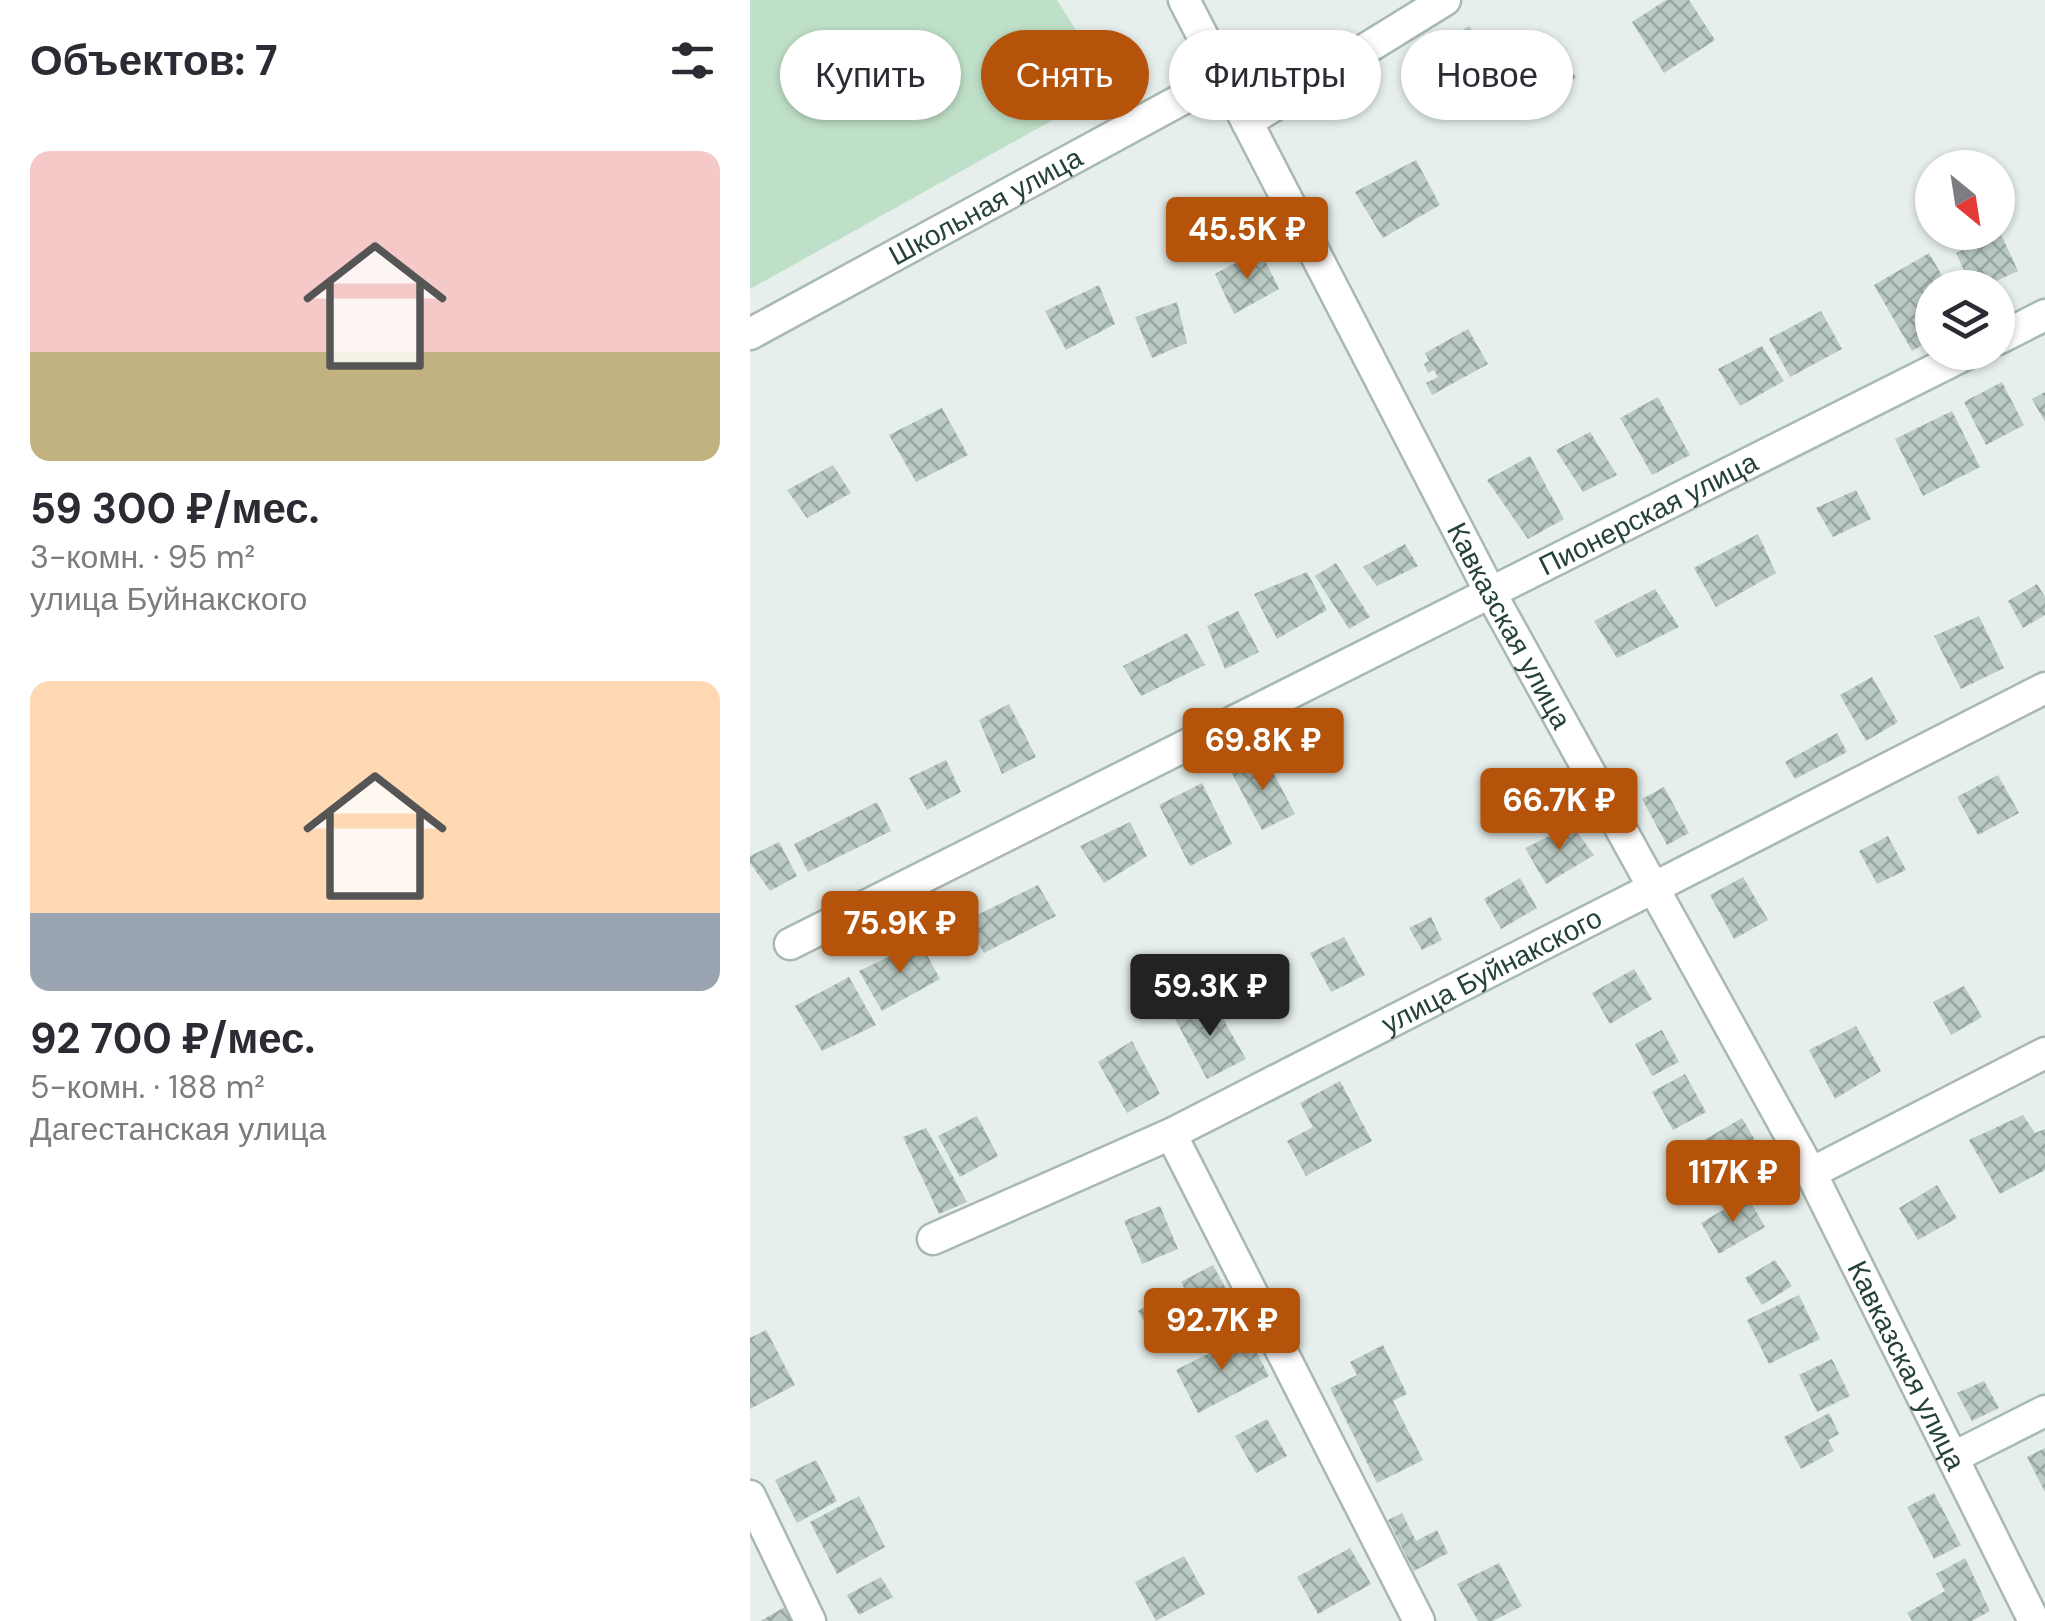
<!DOCTYPE html>
<html lang="ru">
<head>
<meta charset="utf-8">
<style>
  body { margin:0; font-family:"DM Sans",sans-serif; background:#f7f7f7; color:#2b2b33; height:100vh; display:flex; flex-direction:column; font-size:38px; white-space:nowrap }
  * { box-sizing:border-box; margin:0 }
  p { font-size:32px; color:#7c7c81 }
  .icon { flex:none; width:55px; height:55px; fill:none; stroke:currentColor; stroke-width:2; stroke-linecap:round; stroke-linejoin:round }
  .map { position:relative; flex:1; overflow:hidden }
  .side { display:flex; flex-direction:column; background:#fff; width:750px }
  .side>* { flex:none }
  .top-card { position:absolute; left:30px; top:30px; width:950px; height:90px; display:flex; gap:20px }
  .needle { width:65px; rotate:150deg }
  .tools { position:absolute; left:1165px; top:150px; display:grid; gap:20px }
  .tools a { display:grid; place-items:center; width:100px; height:100px; border-radius:50%; background:#fff; box-shadow:0 2px 8px #0004; font-size:50px }
  .price { position:absolute; translate:-50% -85px; padding:0 22px; border-radius:10px; background:#b45309; color:#fff; font-size:32px; line-height:65px; filter:drop-shadow(0 2px 5px #0008) }
  .price::after { content:''; position:absolute; left:50%; top:60px; width:30px; height:22px; margin-left:-15px; background:inherit; clip-path:polygon(0 0,100% 0,50% 100%) }
  .price.on { background:#222; color:#fff }
  ul { padding:0; list-style:none }
  li { display:grid; align-content:center; gap:20px; height:530px; padding:0 30px }
  li span { display:grid; place-items:center; height:310px; border-radius:20px; color:#555 }
  li>.icon { margin-inline-start:auto }
  span .icon { width:180px; height:180px; fill:#fffc; stroke-width:1 }
  li b { font-size:42px }
  h2 { display:flex; justify-content:space-between; align-items:center; height:120px; padding:0 30px; font-size:42px }
  .pill { padding:0 35px; border-radius:45px; background:#fff; box-shadow:0 2px 8px #0004; font-size:35px; line-height:90px }
  .pill.on { background:#b45309; color:#fff }
  main { display:flex; flex:1; min-height:0 }
  .map>svg:first-child { display:block }
  .pitch { fill:#bfe0c8 }
  .building { fill:url(#building-cross-hatch) }
  .lines { fill:none; stroke-linecap:round; stroke-linejoin:round }
  .minor-casing { stroke:#a8b8b2; stroke-width:35 }
  .minor { stroke:#fff; stroke-width:30 }
  .labels { text-anchor:middle; stroke-width:10; stroke-linejoin:round; paint-order:stroke }
  .street-label { font-size:28px; fill:#24423a; stroke:#f7fbf9 }
</style>
</head>
<body>
<main>
<section class="side">
<h2>Объектов: 7<svg class="icon" aria-label="filters" viewBox="0 0 24 24"><path d="M4 7h16M4 17h16"/><circle cx="9" cy="7" r="2"/><circle cx="15" cy="17" r="2"/></svg></h2>
<ul>
<li><span style="background:linear-gradient(#f6c9c9 65%,#c2b280 0)"><svg class="icon" aria-label="home" viewBox="0 0 24 24"><path d="M3 11l9-7 9 7M6 9v11h12V9"/></svg></span><div><b>59 300 ₽/мес.</b><p>3-комн. · 95 m²</p><p>улица Буйнакского</p></div></li>
<li><span style="background:linear-gradient(#ffd9b3 75%,#9aa5b1 0)"><svg class="icon" aria-label="home" viewBox="0 0 24 24"><path d="M3 11l9-7 9 7M6 9v11h12V9"/></svg></span><div><b>92 700 ₽/мес.</b><p>5-комн. · 188 m²</p><p>Дагестанская улица</p></div></li>
</ul>
</section>
<div class="map">
<svg width="1295" height="1621" viewBox="0 0 1295 1621">
  <defs>
    <pattern id="building-cross-hatch" width="8" height="8" patternUnits="userSpaceOnUse" patternTransform="scale(2.5)"><rect width="8" height="8" fill="#bbcac4"/><path d="M0 0l8 8M0 8l8-8" fill="none" stroke="#98a6a0"/></pattern>
  </defs>
  <rect width="100%" height="100%" fill="#e6efeb"/>
  <!-- pitch -->
  <path class="pitch" d="M 0,0 L 307,0 L 362,87 L 0,289 Z"/>
  <!-- building -->
  <path class="building" d="M 916,0 L 939,0 L 965,40 L 914,73 L 882,22 Z
    M 719,26 L 738,52 L 687,88 L 665,60 Z
    M 808,47 L 826,78 L 779,106 L 761,75 Z
    M 666,160 L 690,205 L 633,238 L 605,192 Z
    M 1250,232 L 1268,271 L 1231,288 L 1222,288 L 1206,253 Z
    M 510,250 L 529,289 L 484,314 L 465,274 Z
    M 1179,253 L 1199,288 L 1182,288 L 1182,339 L 1162,351 L 1124,285 Z
    M 349,285 L 365,324 L 316,350 L 295,311 Z
    M 427,302 L 437,343 L 402,358 L 385,317 Z
    M 1071,311 L 1092,349 L 1040,377 L 1019,339 Z
    M 718,329 L 738,364 L 682,395 L 676,383 L 688,377 L 684,370 L 678,373 L 674,364 L 679,361 L 675,353 Z
    M 1012,346 L 1034,381 L 990,406 L 968,369 Z
    M 1252,382 L 1274,425 L 1236,445 L 1214,402 Z
    M 1295,392 L 1295,422 L 1282,399 Z
    M 908,397 L 940,455 L 902,475 L 870,418 Z
    M 192,408 L 218,455 L 166,482 L 139,435 Z
    M 1202,411 L 1230,467 L 1173,496 L 1145,439 Z
    M 840,432 L 867,475 L 833,492 L 806,450 Z
    M 780,456 L 814,519 L 778,539 L 737,480 Z
    M 83,465 L 101,493 L 57,518 L 37,490 Z
    M 1106,490 L 1121,519 L 1083,537 L 1066,508 Z
    M 1008,534 L 1026,573 L 966,607 L 944,568 Z
    M 655,544 L 668,566 L 627,586 L 613,567 Z
    M 586,563 L 620,617 L 599,629 L 565,576 Z
    M 557,572 L 577,610 L 527,639 L 504,594 Z
    M 1287,584 L 1295,597 L 1295,615 L 1273,628 L 1258,601 Z
    M 905,589 L 929,627 L 867,658 L 844,621 Z
    M 488,611 L 509,652 L 475,669 L 457,626 Z
    M 1229,616 L 1254,668 L 1211,689 L 1184,636 Z
    M 437,633 L 455,665 L 391,696 L 373,666 Z
    M 1122,677 L 1148,722 L 1116,741 L 1090,695 Z
    M 259,704 L 286,757 L 252,774 L 229,720 Z
    M 1087,733 L 1097,752 L 1045,779 L 1035,762 Z
    M 514,755 L 545,814 L 512,830 L 481,772 Z
    M 196,760 L 211,792 L 177,810 L 159,778 Z
    M 1248,775 L 1269,813 L 1228,835 L 1207,797 Z
    M 452,783 L 482,844 L 440,866 L 409,805 Z
    M 914,787 L 939,833 L 917,845 L 892,799 Z
    M 127,802 L 141,831 L 58,872 L 44,844 Z
    M 380,822 L 397,856 L 354,883 L 330,846 Z
    M 822,825 L 844,855 L 796,884 L 775,848 Z
    M 1138,836 L 1156,870 L 1127,884 L 1109,851 Z
    M 29,842 L 47,876 L 20,891 L 0,863 L 0,856 Z
    M 993,877 L 1018,920 L 984,939 L 960,895 Z
    M 770,878 L 787,908 L 751,929 L 734,899 Z
    M 288,885 L 306,916 L 234,953 L 215,921 Z
    M 681,917 L 692,940 L 672,950 L 659,928 Z
    M 594,937 L 615,975 L 581,992 L 560,953 Z
    M 170,942 L 190,979 L 132,1011 L 109,971 Z
    M 884,969 L 902,999 L 860,1024 L 842,993 Z
    M 99,977 L 126,1025 L 72,1051 L 45,1006 Z
    M 1214,986 L 1232,1017 L 1201,1035 L 1183,1002 Z
    M 461,998 L 496,1059 L 457,1079 L 424,1017 Z
    M 1106,1026 L 1131,1071 L 1085,1099 L 1059,1050 Z
    M 912,1030 L 929,1062 L 902,1076 L 885,1044 Z
    M 382,1041 L 410,1094 L 377,1113 L 348,1062 Z
    M 935,1074 L 956,1112 L 923,1130 L 902,1092 Z
    M 590,1081 L 622,1141 L 556,1176 L 537,1141 L 563,1127 L 550,1103 Z
    M 1273,1115 L 1285,1133 L 1295,1129 L 1295,1170 L 1250,1194 L 1219,1140 Z
    M 227,1116 L 248,1156 L 210,1177 L 188,1136 Z
    M 992,1118 L 1016,1159 L 961,1191 L 937,1150 Z
    M 176,1128 L 217,1202 L 189,1214 L 153,1137 Z
    M 1187,1185 L 1207,1218 L 1168,1240 L 1149,1208 Z
    M 997,1196 L 1015,1227 L 969,1254 L 951,1223 Z
    M 410,1206 L 428,1249 L 392,1264 L 374,1221 Z
    M 1025,1260 L 1042,1286 L 1012,1305 L 995,1278 Z
    M 463,1265 L 482,1300 L 450,1317 L 431,1282 Z
    M 418,1293 L 436,1325 L 406,1342 L 388,1311 Z
    M 1049,1295 L 1070,1339 L 1019,1364 L 997,1320 Z
    M 16,1330 L 45,1385 L 0,1409 L 0,1338 Z
    M 497,1334 L 519,1376 L 448,1413 L 426,1370 Z
    M 633,1345 L 657,1394 L 643,1401 L 673,1460 L 627,1483 L 580,1388 L 607,1375 L 600,1362 Z
    M 1082,1359 L 1100,1396 L 1067,1412 L 1049,1375 Z
    M 1234,1381 L 1249,1408 L 1222,1421 L 1207,1393 Z
    M 1079,1413 L 1089,1434 L 1078,1440 L 1084,1451 L 1051,1469 L 1034,1437 Z
    M 517,1419 L 537,1456 L 506,1473 L 485,1436 Z
    M 1295,1448 L 1295,1492 L 1277,1457 Z
    M 66,1460 L 87,1501 L 47,1523 L 25,1480 Z
    M 1184,1493 L 1211,1545 L 1184,1559 L 1157,1507 Z
    M 109,1496 L 135,1547 L 87,1574 L 60,1522 Z
    M 652,1513 L 666,1541 L 687,1530 L 698,1553 L 664,1571 L 638,1520 Z
    M 600,1548 L 621,1584 L 568,1614 L 547,1577 Z
    M 434,1556 L 455,1594 L 406,1621 L 385,1582 Z
    M 1215,1558 L 1240,1611 L 1222,1621 L 1162,1621 L 1157,1613 L 1195,1591 L 1186,1574 Z
    M 749,1563 L 772,1606 L 743,1621 L 728,1621 L 707,1584 Z
    M 131,1577 L 143,1597 L 109,1615 L 97,1595 Z
    M 37,1606 L 46,1621 L 10,1621 Z"/>
  <g class="lines">
    <!-- minor casing -->
    <g class="minor-casing">
      <g id="minor">
        <path id="s1" d="M 434,0 L 740,592 L 1061,1173 L 1284,1621"/>
        <path d="M 497,122 L 695,0"/>
        <path id="s2" d="M 0,334 L 471,78"/>
        <path d="M 1248,339 L 1295,315"/>
        <path id="s3" d="M 40,944 L 1220,352"/>
        <path d="M 421,1134 L 669,1621"/>
        <path d="M 1061,1173 L 1295,1053"/>
        <path id="s4" d="M 183,1239 L 421,1134 L 1295,688"/>
        <path d="M 1204,1457 L 1295,1411"/>
        <path d="M 0,1496 L 60,1621"/>
      </g>
    </g>
    <!-- minor -->
    <use href="#minor" class="minor"/>
  </g>
  <g class="labels">
    <!-- street labels -->
    <g class="street-label">
      <text dy="10" stroke="none"><textPath href="#s2" startOffset="268">Школьная улица</textPath></text>
      <text dy="10" stroke="none"><textPath href="#s3" startOffset="960">Пионерская улица</textPath></text>
      <text dy="10" stroke="none"><textPath href="#s1" startOffset="705">Кавказская улица</textPath></text>
      <text dy="10" stroke="none"><textPath href="#s4" startOffset="620">улица Буйнакского</textPath></text>
      <text dy="10" stroke="none"><textPath href="#s1" startOffset="1545">Кавказская улица</textPath></text>
    </g>
  </g>
</svg>
<div class="tools">
<a><svg class="needle" viewBox="-14 -14 28 28"><path d="M0-13l5 13h-10z" fill="#e53935"/><path d="M0 13l5-13h-10z" fill="#7c7c81"/></svg></a>
<a><svg class="icon" aria-label="layers" viewBox="0 0 24 24"><path d="M12 4l9 5-9 5-9-5zM3 14l9 5 9-5"/></svg></a>
</div>
<b class="price" style="left:497px;top:282px">45.5K ₽</b>
<b class="price" style="left:513px;top:793px">69.8K ₽</b>
<b class="price" style="left:809px;top:853px">66.7K ₽</b>
<b class="price" style="left:150px;top:976px">75.9K ₽</b>
<b class="price on" style="left:460px;top:1039px">59.3K ₽</b>
<b class="price" style="left:983px;top:1225px">117K ₽</b>
<b class="price" style="left:472px;top:1373px">92.7K ₽</b>
<div class="top-card">
<a class="pill">Купить</a>
<a class="pill on">Снять</a>
<a class="pill">Фильтры</a>
<a class="pill">Новое</a>
</div>
</div>
</main>
</body>
</html>
